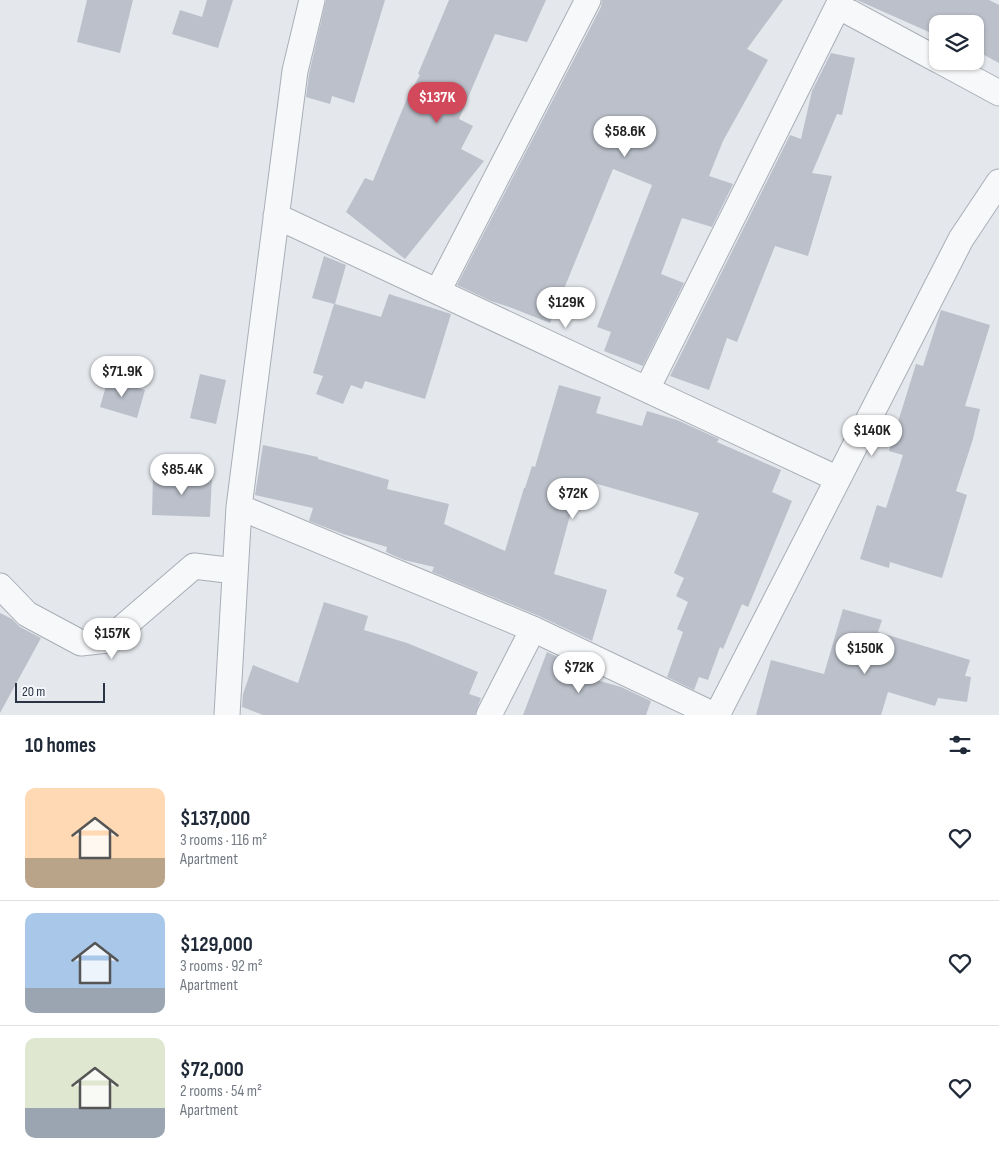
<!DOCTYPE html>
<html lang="en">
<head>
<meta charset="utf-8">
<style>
  body { margin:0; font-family:"Sofia Sans Condensed",sans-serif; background:#f6f6f7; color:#1f2937; height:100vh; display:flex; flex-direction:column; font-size:19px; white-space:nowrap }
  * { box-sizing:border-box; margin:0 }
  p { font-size:16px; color:#747a83 }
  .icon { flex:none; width:28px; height:28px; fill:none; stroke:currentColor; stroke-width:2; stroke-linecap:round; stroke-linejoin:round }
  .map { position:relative; height:715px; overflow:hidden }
  .sheet { display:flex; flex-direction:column; background:#fff; flex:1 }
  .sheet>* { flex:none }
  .fabs { position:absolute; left:929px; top:15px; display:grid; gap:10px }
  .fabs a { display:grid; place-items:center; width:55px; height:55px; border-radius:10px; background:#fff; box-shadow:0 1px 4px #0004; font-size:25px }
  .scale { position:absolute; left:15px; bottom:12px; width:90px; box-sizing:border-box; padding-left:5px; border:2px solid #2b3445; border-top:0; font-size:14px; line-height:18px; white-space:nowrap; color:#2b3445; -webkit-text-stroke:4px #f4f6f9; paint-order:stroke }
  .price { position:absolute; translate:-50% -42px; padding:0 11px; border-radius:18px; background:#fff; color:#222; font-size:16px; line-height:32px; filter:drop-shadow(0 1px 2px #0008) }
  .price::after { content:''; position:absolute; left:50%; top:30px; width:15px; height:11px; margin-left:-8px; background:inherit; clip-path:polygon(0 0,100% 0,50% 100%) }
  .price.current { background:#d1495b; color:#fff }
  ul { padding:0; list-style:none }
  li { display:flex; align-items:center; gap:15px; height:125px; padding:0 25px }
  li+li { border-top:1px solid #e0e1e3 }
  li span { display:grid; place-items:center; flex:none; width:140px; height:100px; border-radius:10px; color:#555 }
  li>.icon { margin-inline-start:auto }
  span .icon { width:60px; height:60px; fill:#fffc; stroke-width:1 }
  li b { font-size:21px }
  h2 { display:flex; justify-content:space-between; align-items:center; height:60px; padding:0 25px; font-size:21px }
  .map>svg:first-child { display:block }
  .building { fill:#bbc0ca }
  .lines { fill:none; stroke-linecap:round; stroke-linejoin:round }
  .street-casing { stroke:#a9aeb7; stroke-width:27 }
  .street { stroke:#f7f8fa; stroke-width:25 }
</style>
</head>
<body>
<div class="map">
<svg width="999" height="715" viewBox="0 0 999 715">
  <rect width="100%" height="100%" fill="#e4e7ec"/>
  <!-- building -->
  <path class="building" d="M 87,0 L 133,0 L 120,53 L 77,42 Z
    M 207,0 L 233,0 L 218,48 L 172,34 L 180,10 L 202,17 Z
    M 326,0 L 385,0 L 354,103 L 332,96 L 330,104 L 306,97 L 309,74 Z
    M 449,0 L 546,0 L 527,42 L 495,34 L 459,119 L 473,126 L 461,149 L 484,161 L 405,259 L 346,212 L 365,178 L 373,181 L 408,96 L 420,75 L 418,74 Z
    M 602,0 L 783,0 L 747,49 L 768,60 L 723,141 L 709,176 L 733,184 L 712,227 L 682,218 L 661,274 L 684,283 L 643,366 L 604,351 L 611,332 L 597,327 L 652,185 L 613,169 L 550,323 L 512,308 L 491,301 L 457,285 L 601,7 Z
    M 857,0 L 989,0 L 999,5 L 999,63 L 975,50 L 975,24 L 938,24 L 938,36 Z
    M 831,53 L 855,58 L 842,115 L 837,114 L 812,173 L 832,176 L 808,256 L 775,246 L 737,342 L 727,338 L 709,390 L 670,376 L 790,135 L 801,139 L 812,91 Z
    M 324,256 L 346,265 L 335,304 L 381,317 L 389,294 L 451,314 L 425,399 L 365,381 L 362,389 L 351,385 L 343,404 L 316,394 L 323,376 L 313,373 L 334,304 L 312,298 Z
    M 941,310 L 990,325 L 965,406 L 980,409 L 973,439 L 956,491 L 967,495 L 942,578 L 890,562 L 889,568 L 860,559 L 877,505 L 886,508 L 903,455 L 889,451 L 916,364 L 923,366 Z
    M 200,374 L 226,380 L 216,424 L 190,418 Z
    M 108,379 L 145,390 L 137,418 L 100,407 Z
    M 559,385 L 601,397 L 596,413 L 642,426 L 647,411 L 677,420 L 719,439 L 717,442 L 781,470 L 772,492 L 792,501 L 748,607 L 742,604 L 723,649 L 720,647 L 708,680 L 699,677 L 694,690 L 667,677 L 683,632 L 677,629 L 688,602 L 676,596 L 684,578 L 674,573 L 699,513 L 580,479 L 554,574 L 607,590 L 592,641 L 539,616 L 432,572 L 434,567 L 404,560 L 386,552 L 387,547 L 343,534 L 309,521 L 313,508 L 255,495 L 263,445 L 318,457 L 318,459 L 389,480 L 387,489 L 449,504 L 444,524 L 505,551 L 524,488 L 525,488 L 532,466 L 535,467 Z
    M 153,475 L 212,476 L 210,517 L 152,515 Z
    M 324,602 L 368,616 L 364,630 L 407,643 L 478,672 L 469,694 L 481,698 L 475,715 L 263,715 L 242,707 L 243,694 L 253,665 L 298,683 Z
    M 843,609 L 882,620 L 878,632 L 970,660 L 965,676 L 971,677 L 967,702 L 938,698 L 935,706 L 888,692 L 881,715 L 756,715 L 771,660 L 824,674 Z
    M 0,613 L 12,619 L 20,627 L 41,638 L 0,713 Z
    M 547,652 L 584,669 L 582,676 L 621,687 L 651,701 L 646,715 L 523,715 Z"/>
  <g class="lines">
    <!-- street casing -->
    <g class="street-casing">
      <path id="street" d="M 838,6 L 938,60
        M 940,61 L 999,93
        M 276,216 L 838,479
        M 438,291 L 588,0
        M 647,389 L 841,0
        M 239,507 L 533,629 L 714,715
        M 0,586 L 27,614 L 81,643 L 108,640 L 194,566 L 235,571
        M 227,715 L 239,507 L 295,71 L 312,0
        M 489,715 L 533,629
        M 717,715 L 961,239 L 999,182"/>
    </g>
    <!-- street -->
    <use href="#street" class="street"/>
  </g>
</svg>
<div class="fabs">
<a><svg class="icon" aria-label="layers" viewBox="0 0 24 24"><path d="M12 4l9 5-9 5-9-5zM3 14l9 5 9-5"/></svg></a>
</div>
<div class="scale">20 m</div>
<b class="price current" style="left:437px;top:124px">$137K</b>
<b class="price" style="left:625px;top:158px">$58.6K</b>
<b class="price" style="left:566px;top:329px">$129K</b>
<b class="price" style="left:122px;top:398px">$71.9K</b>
<b class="price" style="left:872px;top:457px">$140K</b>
<b class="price" style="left:182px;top:496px">$85.4K</b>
<b class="price" style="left:573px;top:520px">$72K</b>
<b class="price" style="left:112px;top:660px">$157K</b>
<b class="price" style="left:865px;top:675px">$150K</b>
<b class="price" style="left:579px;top:694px">$72K</b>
</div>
<section class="sheet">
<h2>10 homes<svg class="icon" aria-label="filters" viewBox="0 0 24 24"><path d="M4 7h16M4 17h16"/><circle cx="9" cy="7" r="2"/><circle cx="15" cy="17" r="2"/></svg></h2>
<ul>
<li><span style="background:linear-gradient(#ffd9b3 70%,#b9a48a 0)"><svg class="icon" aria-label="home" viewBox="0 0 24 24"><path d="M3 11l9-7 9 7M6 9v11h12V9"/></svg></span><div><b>$137,000</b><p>3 rooms · 116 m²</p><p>Apartment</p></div><svg class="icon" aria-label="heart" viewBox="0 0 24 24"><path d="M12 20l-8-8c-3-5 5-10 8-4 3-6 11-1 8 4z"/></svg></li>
<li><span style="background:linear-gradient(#a9c7e8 75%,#9aa5b1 0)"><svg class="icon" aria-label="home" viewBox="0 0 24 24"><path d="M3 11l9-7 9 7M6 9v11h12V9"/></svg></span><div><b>$129,000</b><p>3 rooms · 92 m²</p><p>Apartment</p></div><svg class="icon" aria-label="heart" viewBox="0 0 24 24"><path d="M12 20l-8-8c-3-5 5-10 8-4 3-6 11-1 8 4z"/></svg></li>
<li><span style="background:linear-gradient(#dfe7d0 70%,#9aa5b1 0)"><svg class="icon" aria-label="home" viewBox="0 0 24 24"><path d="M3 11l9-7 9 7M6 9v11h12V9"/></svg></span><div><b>$72,000</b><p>2 rooms · 54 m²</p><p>Apartment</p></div><svg class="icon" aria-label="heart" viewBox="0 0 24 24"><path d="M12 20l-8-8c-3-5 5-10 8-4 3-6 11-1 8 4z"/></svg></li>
</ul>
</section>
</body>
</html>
